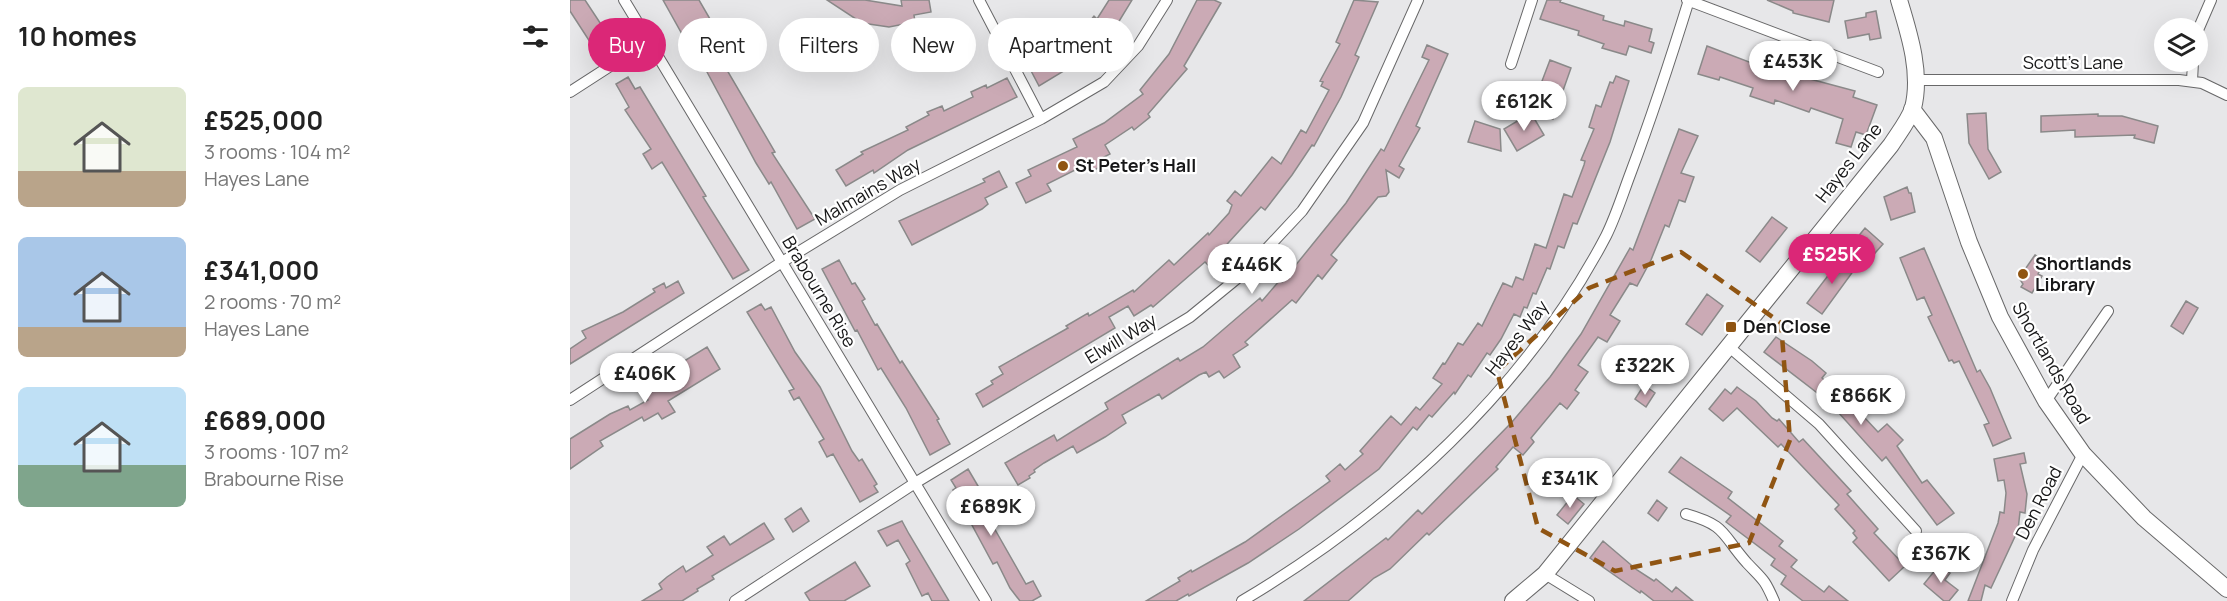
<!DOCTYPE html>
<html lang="en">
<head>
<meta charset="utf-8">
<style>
  body { margin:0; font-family:Manrope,sans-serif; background:#f2f2f2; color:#222; height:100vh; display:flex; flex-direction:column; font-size:22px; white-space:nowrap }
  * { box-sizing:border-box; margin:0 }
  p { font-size:20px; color:#767676 }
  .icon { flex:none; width:33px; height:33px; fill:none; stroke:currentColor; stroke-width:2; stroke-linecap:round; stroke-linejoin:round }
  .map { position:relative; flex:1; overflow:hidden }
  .drawer { display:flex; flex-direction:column; background:#fff; width:570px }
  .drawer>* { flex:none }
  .guide { position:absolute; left:18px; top:18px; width:570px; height:54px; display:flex; gap:12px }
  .fabs { position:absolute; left:1584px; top:18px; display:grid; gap:12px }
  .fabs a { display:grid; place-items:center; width:54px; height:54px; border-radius:50%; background:#fff; box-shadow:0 6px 24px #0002; font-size:30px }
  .price { position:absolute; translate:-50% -51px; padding:0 14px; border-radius:21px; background:#fff; color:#222; font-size:20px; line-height:39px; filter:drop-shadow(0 2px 3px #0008) }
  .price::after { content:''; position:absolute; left:50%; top:36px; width:18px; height:14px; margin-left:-9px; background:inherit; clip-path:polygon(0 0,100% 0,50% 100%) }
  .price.selected { background:#db2777; color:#fff }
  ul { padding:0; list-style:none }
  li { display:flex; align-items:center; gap:18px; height:150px; padding:0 18px }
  li span { display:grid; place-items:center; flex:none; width:168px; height:120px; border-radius:9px; color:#555 }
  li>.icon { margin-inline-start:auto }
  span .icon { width:72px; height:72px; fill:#fffc; stroke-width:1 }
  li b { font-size:26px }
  h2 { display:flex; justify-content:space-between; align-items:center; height:72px; padding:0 18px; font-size:26px }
  .tag { padding:0 21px; border-radius:27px; background:#fff; box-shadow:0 6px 24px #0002; font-size:21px; line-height:54px }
  .tag.selected { background:#db2777; color:#fff }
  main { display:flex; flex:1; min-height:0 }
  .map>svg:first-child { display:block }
  .building { fill:#cbaab5; stroke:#8a8989; stroke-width:1.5 }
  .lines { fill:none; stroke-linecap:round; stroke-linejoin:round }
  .street-casing { stroke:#686869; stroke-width:12 }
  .secondary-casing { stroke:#686869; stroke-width:18 }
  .street { stroke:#fff; stroke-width:10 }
  .secondary { stroke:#fff; stroke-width:16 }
  .marked { fill:none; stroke:#905513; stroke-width:4.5; stroke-dasharray:12 8; stroke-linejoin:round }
  .poi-dot { fill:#905513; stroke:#fff; stroke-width:2 }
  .labels { text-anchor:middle; stroke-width:4.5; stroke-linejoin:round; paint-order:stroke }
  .street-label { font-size:18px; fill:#171718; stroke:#fff }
  .poi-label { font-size:18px; font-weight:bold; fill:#171718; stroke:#fff; text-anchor:start }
</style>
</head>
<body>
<main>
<section class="drawer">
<h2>10 homes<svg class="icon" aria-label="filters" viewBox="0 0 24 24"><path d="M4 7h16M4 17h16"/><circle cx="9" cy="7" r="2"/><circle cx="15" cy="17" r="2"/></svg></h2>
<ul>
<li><span style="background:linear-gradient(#dfe7d0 70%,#b9a48a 0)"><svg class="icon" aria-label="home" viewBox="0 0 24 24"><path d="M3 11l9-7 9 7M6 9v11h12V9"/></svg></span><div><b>£525,000</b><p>3 rooms · 104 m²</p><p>Hayes Lane</p></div></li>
<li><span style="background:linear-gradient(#a9c7e8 75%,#b9a48a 0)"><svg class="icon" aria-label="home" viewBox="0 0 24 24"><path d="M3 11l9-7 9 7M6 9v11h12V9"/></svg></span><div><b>£341,000</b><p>2 rooms · 70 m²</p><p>Hayes Lane</p></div></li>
<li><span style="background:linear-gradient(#bfe0f5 65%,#7fa58c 0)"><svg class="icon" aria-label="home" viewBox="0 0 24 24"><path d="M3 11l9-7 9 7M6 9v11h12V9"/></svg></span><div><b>£689,000</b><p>3 rooms · 107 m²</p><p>Brabourne Rise</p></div></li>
</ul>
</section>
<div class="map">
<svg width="1657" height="601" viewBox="0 0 1657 601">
  <rect width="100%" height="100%" fill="#e7e7e9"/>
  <!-- building -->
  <path class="building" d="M 0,0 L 15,0 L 46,47 L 27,59 L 21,50 L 24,48 L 0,11 Z
    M 93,0 L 129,0 L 140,19 L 130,24 L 205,152 L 202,153 L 245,219 L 227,229 L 201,182 L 199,184 L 186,163 L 130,59 L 127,61 Z
    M 257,0 L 295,0 L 332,6 L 331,0 L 359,0 L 361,12 L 344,15 L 345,22 L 319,27 L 292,23 Z
    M 539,0 L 562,0 L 548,23 L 512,60 L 469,86 L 458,65 L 473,57 L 474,60 L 492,47 L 495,51 L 524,16 L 527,19 Z
    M 627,0 L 644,0 L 651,3 L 614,66 L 617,69 L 578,114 L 580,117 L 564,130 L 562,127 L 535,145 L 540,154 L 530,159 L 533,165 L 521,172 L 517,164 L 477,184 L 481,191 L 456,203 L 446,183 L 461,176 L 458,170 L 507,147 L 503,139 L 534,123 L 573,94 L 570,90 L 599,54 Z
    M 784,0 L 808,2 L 785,55 L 789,57 L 771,97 L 744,146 L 742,145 L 722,175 L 695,210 L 691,207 L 638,265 L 635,262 L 583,307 L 581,305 L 564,316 L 558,306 L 539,317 L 545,328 L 413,407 L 406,394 L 423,384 L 421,381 L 433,374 L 429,367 L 498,328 L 496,326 L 518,313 L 519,316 L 563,290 L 564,292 L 599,260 L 604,265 L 638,233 L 639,235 L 659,213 L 662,205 L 657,201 L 665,191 L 671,196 L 702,157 L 711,164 L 731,130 L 736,133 L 759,90 L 751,86 L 753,82 L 750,81 L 770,44 L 766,42 Z
    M 977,0 L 991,0 L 990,2 L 1034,16 L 1033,20 L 1054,26 L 1055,21 L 1082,29 L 1079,41 L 1084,43 L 1081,53 L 1059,46 L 1056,55 L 1032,48 L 1034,44 L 1008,35 L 1009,31 L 970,19 Z
    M 1197,0 L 1264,0 L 1259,22 L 1223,13 L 1223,11 Z
    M 1306,11 L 1311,38 L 1300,40 L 1299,34 L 1278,38 L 1275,21 L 1296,17 L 1296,13 Z
    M 857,45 L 878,54 L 846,126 L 850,128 L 829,166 L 834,169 L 829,178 L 816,170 L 819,192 L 816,196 L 808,197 L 761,255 L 767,260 L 752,279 L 748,275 L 726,303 L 722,300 L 675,342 L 678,345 L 663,355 L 670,367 L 654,378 L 649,371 L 639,377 L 636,372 L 629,375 L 592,399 L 589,394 L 552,415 L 556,423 L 535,437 L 507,453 L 503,446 L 474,463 L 464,470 L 465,472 L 459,476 L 460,478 L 448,485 L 435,463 L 484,435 L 487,441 L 538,409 L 535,403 L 608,358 L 610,361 L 633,347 L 690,298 L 692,301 L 710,280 L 712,282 L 776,203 L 811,149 L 814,151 L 859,60 L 852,57 Z
    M 1137,46 L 1224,79 L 1225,75 L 1285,91 L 1283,97 L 1307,105 L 1296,135 L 1286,132 L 1281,147 L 1266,143 L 1273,119 L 1241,108 L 1239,112 L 1205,100 L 1204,104 L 1180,96 L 1183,88 L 1150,77 L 1149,80 L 1128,74 Z
    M 980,60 L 1001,68 L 983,119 L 961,110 Z
    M 1046,76 L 1059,81 L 1040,142 L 1007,224 L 1003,223 L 994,248 L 988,246 L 980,269 L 977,268 L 966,294 L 963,293 L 957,308 L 954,307 L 950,317 L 944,314 L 931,339 L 920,355 L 917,353 L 901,377 L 898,375 L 885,394 L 884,392 L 862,417 L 859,415 L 847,430 L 843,427 L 809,469 L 729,529 L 678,563 L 619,596 L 618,594 L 606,601 L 576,601 L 610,581 L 608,578 L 621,570 L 622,572 L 675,542 L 738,497 L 760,481 L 756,476 L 770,464 L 775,470 L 793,454 L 790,451 L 821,416 L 831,425 L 846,407 L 850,410 L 872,384 L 863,378 L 873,363 L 875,364 L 888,343 L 893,345 L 908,323 L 912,326 L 933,283 L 942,287 L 946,277 L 953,280 L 965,244 L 976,248 L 994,194 L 1002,197 L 1014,165 L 1015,161 L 1011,160 L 1024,129 L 1019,127 L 1026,105 L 1031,107 L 1040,82 L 1043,83 Z
    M 58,77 L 65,89 L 70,87 L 136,196 L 133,197 L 179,270 L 163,279 L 92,162 L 82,169 L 73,154 L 81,149 L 55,110 L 59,107 L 46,84 Z
    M 437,78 L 447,97 L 338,150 L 304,173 L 303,170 L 276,186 L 266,170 L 293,154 L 291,152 L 338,130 L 336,127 L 359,115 L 357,112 L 372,106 L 374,111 L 403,97 L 401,92 L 416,85 L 417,88 Z
    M 961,113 L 974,135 L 947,151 L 934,129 Z
    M 1416,113 L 1418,149 L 1431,172 L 1419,179 L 1399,143 L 1397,114 Z
    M 1528,114 L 1528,116 L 1552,116 L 1588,126 L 1584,143 L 1564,138 L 1565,135 L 1505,137 L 1505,130 L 1471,132 L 1471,116 Z
    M 905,121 L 930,129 L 931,151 L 898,142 Z
    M 1109,129 L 1128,136 L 1111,173 L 1124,177 L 1115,202 L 1109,200 L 1099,227 L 1095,225 L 1081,260 L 1067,286 L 1060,283 L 1040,315 L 1050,321 L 1037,342 L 1028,337 L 1008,365 L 1018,372 L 1005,390 L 1009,393 L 997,409 L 990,403 L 961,438 L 964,442 L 953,455 L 943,447 L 926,467 L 928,469 L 859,535 L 857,533 L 820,569 L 804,578 L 778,601 L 734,601 L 816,538 L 818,540 L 848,510 L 852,514 L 942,422 L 980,377 L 1011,334 L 1060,248 L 1063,250 Z
    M 429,171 L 437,187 L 415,198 L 418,204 L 412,209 L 342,245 L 329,221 L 415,182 L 413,179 Z
    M 1337,187 L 1339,193 L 1341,193 L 1345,212 L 1321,220 L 1314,197 Z
    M 1202,217 L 1217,228 L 1190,262 L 1176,251 Z
    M 1295,228 L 1313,244 L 1298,261 L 1287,252 L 1294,244 L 1287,238 Z
    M 1354,248 L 1407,372 L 1410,370 L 1420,388 L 1441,438 L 1423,446 L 1414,425 L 1419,423 L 1389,361 L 1384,363 L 1382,360 L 1379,361 L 1358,317 L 1362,315 L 1354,297 L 1347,300 L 1330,258 Z
    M 1465,255 L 1475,261 L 1468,274 L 1472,276 L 1462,293 L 1451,287 L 1453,284 L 1449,278 Z
    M 1273,256 L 1287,266 L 1252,314 L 1237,303 Z
    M 269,260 L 282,284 L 285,283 L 295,299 L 292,301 L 305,325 L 307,324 L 330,363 L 332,361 L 369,419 L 367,420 L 380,444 L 360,455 L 336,408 L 311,368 L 308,370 L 287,330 L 285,331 L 252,269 Z
    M 108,281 L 114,293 L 0,364 L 0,349 L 16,338 L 12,331 L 53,312 L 85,292 L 83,289 L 94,283 L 96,288 Z
    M 1137,294 L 1153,306 L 1132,335 L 1116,324 Z
    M 1616,301 L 1628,308 L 1613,334 L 1601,326 Z
    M 191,304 L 195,310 L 201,307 L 225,352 L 250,387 L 282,451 L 289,461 L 292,459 L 307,484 L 304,486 L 308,492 L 290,502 L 263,454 L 257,457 L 249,442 L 254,439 L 229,397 L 224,400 L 219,391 L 224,389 L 177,312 Z
    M 1206,337 L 1242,361 L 1256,373 L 1252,378 L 1280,402 L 1284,398 L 1298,413 L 1294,417 L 1308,432 L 1317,424 L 1333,440 L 1327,446 L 1352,483 L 1357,480 L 1384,513 L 1367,525 L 1316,457 L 1312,461 L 1259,402 L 1194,352 Z
    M 137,347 L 150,369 L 98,401 L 105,412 L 92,419 L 88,413 L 74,421 L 72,417 L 30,441 L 33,446 L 0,469 L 0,439 L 40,414 L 58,406 L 60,410 L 78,400 L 72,390 L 90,380 L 88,377 Z
    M 1074,385 L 1085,393 L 1076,407 L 1065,399 Z
    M 1167,387 L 1186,401 L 1202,418 L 1207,421 L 1209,419 L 1229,442 L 1233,439 L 1281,491 L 1277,494 L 1308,529 L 1304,533 L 1335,566 L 1319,581 L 1283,542 L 1287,538 L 1283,533 L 1285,531 L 1265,509 L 1269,505 L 1211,444 L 1208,447 L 1167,408 L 1153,421 L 1139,409 L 1155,389 L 1161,394 Z
    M 1454,453 L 1456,463 L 1450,464 L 1457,494 L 1455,513 L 1450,512 L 1448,530 L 1421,588 L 1415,585 L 1411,601 L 1398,601 L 1428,523 L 1430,512 L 1434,513 L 1436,493 L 1434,480 L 1428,481 L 1424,459 Z
    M 1111,457 L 1162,492 L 1158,498 L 1213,541 L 1209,546 L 1227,560 L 1221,567 L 1254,592 L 1259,586 L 1278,601 L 1233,601 L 1211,584 L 1216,576 L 1201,565 L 1205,559 L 1156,522 L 1161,516 L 1099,472 Z
    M 398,469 L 408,486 L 406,488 L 409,493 L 405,495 L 415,513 L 419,511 L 426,524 L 423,526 L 456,584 L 463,581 L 471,596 L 462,601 L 450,601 L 440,588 L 427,562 L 423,564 L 383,490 L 386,488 L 381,480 Z
    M 1003,495 L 1014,504 L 998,524 L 987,515 Z
    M 1087,500 L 1097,508 L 1088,521 L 1078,513 Z
    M 231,508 L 239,521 L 223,532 L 215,519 Z
    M 332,521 L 339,534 L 379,601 L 362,601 L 358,593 L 352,596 L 336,564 L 340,561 L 328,540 L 317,546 L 308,531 Z
    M 194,523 L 204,539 L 142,576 L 144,579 L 127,589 L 128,591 L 112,601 L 72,601 L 92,589 L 89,584 L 97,577 L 113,566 L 116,572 L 143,555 L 137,547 L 154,536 L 160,545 Z
    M 1033,541 L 1067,570 L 1084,581 L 1086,579 L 1102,592 L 1106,587 L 1123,601 L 1084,601 L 1071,591 L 1070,593 L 1020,558 Z
    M 285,562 L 300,586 L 274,601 L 240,601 L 235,593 Z
    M 1370,564 L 1380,573 L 1375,580 L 1388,590 L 1379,601 L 1374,601 L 1354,584 Z"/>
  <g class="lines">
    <!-- street casing -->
    <g class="street-casing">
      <path id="street" d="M 54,0 L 416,601
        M 409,0 L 471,119
        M 1117,0 L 1308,72
        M 1628,30 L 1641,0
        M 941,64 L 962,0
        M 1346,80 L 1609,80 L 1632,83 L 1657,95
        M 1622,81 L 1623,62
        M 0,92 L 79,41
        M 1158,346 L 1249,424 L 1346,531
        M 0,400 L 212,262 L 330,190 L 471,119 L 534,82 L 568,46 L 597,0
        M 1476,401 L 1538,311
        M 1116,514 C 1158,526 1151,534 1177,563 C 1193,580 1194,578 1204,601
        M 975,574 L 1019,601
        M 165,601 L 345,483 L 620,317 L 675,272 L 732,211 L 793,123 L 848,0
        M 672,601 C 820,513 956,389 1036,236 C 1046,216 1053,193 1061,172 C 1082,116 1101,58 1119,0
        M 1442,601 L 1463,550 L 1513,454"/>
    </g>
    <!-- secondary casing -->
    <g class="secondary-casing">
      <path id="secondary" d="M 1342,109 L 1364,138 L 1399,242 L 1430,317 L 1476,401 L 1513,454 L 1574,518 L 1657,589
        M 943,601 L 975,574 L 1321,145 C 1328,134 1339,120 1343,108 C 1352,73 1339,33 1329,0"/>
    </g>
    <!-- street -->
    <use href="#street" class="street"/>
    <!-- secondary -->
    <use href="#secondary" class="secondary"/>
  </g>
  <!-- marked area -->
  <path class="marked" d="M 1111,252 L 1211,323 L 1220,440 L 1179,543 L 1045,571 L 968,528 L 927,371 L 1019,288 Z"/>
  <!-- markers -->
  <g class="poi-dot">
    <circle cx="493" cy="166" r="6"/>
    <circle cx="1453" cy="274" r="6"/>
    <rect x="1155" y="321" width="12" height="12" rx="3"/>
  </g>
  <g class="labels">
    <!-- street labels -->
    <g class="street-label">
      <text x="1503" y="69">Scott's Lane</text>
      <text transform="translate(1279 163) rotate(-52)" y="6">Hayes Lane</text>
      <text transform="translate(298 192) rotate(-30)" y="6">Malmains Way</text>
      <text transform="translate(249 292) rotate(59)" y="6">Brabourne Rise</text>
      <text transform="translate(947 338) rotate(-52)" y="6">Hayes Way</text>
      <text transform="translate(551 339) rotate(-31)" y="6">Elwill Way</text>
      <text transform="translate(1481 363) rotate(60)" y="6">Shortlands Road</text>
      <text transform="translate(1469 503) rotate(-63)" y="6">Den Road</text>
    </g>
    <!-- poi labels -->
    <g class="poi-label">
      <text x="505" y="172">St Peter's Hall</text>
      <text x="1465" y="270">Shortlands<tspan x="1465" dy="21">Library</tspan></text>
      <text x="1173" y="333">Den Close</text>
    </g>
  </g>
</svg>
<div class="fabs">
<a><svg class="icon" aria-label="layers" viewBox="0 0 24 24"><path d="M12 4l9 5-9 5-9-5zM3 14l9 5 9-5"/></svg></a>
</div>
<b class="price" style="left:1223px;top:92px">£453K</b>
<b class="price" style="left:954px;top:132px">£612K</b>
<b class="price selected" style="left:1262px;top:285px">£525K</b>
<b class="price" style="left:682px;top:295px">£446K</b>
<b class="price" style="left:1075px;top:396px">£322K</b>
<b class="price" style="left:75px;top:404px">£406K</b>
<b class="price" style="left:1291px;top:426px">£866K</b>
<b class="price" style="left:1000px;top:509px">£341K</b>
<b class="price" style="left:421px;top:537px">£689K</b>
<b class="price" style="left:1371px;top:584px">£367K</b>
<div class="guide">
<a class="tag selected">Buy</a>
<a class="tag">Rent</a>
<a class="tag">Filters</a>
<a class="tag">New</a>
<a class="tag">Apartment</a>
</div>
</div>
</main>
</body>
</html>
